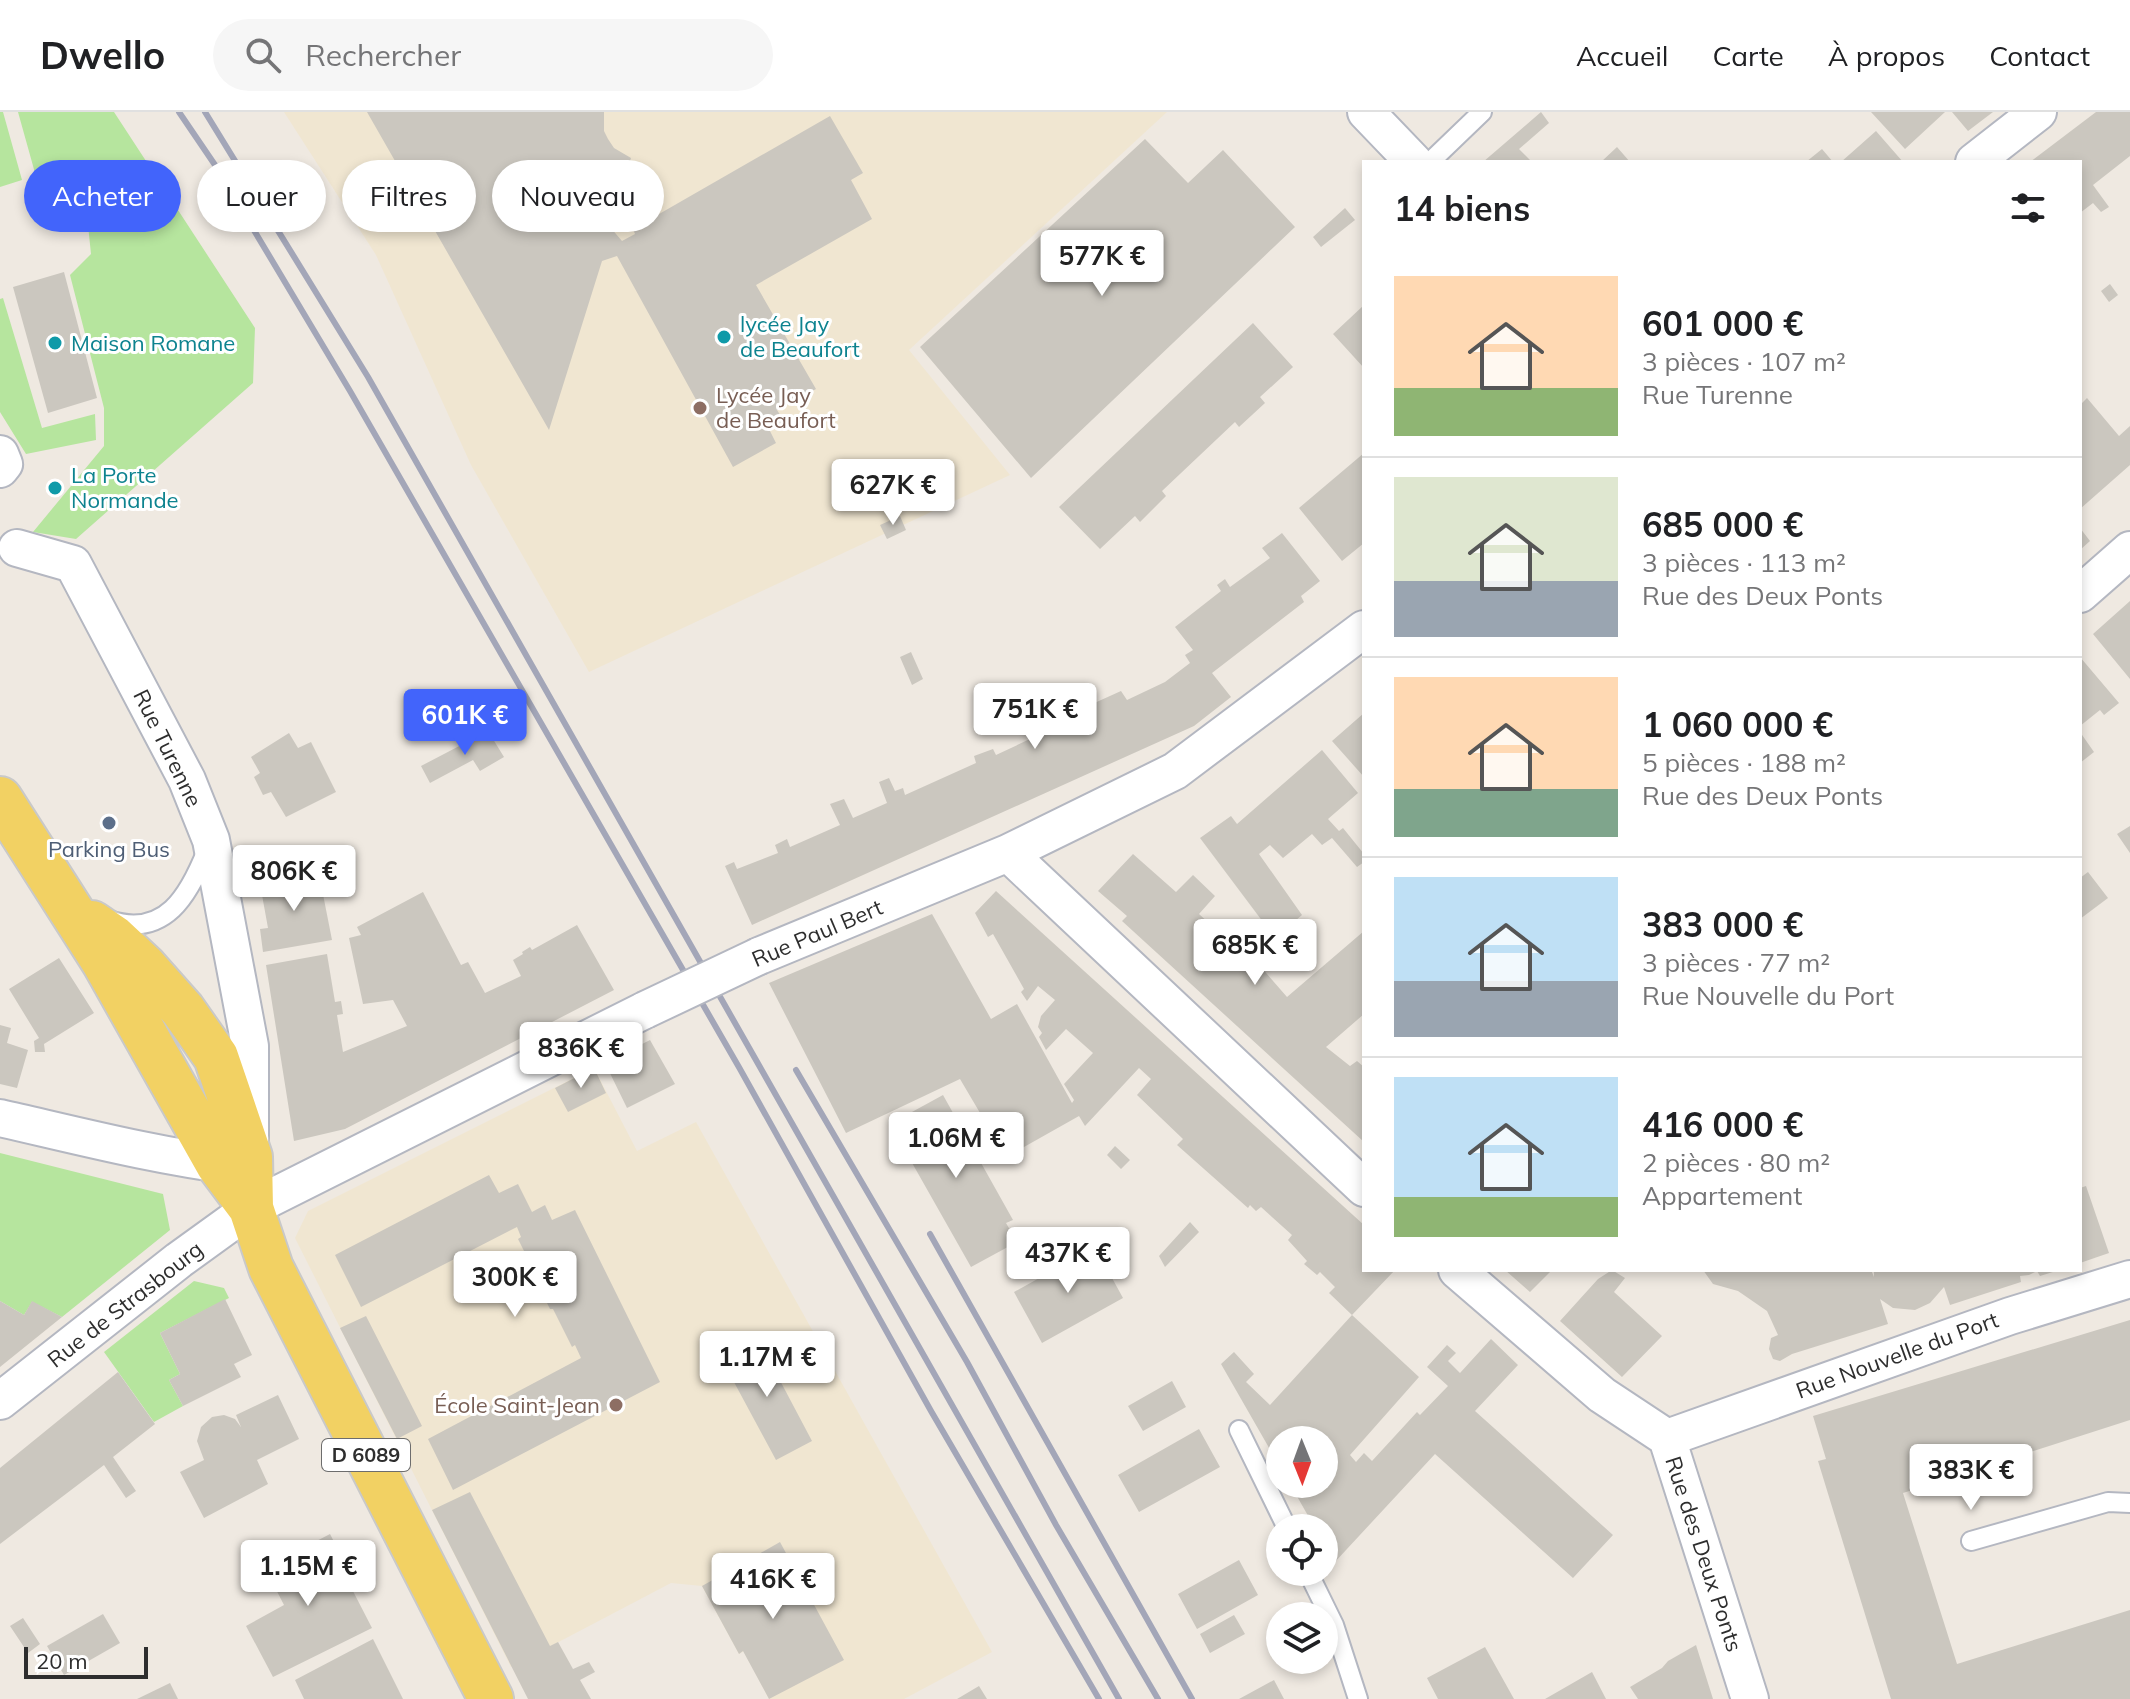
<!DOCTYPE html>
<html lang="fr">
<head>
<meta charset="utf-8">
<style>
  body { margin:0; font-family:Mulish,sans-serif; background:#f6f6f6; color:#202124; height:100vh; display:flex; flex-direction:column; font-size:30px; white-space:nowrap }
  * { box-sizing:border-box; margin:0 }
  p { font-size:26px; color:#757577 }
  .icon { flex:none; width:44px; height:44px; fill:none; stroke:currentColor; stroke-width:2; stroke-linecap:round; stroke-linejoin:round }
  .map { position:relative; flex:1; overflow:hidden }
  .drawer { position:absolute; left:1362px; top:48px; width:720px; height:1112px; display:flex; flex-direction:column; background:#fff; border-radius:0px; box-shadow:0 4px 12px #0003 }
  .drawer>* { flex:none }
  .hud { position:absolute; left:24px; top:48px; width:760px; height:72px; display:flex; gap:16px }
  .needle { width:52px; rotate:179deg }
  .controls { position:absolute; left:1266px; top:1314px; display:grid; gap:16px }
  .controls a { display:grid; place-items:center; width:72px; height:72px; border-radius:50%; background:#fff; box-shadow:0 4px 12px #0003; font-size:40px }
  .scale { position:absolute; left:24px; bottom:20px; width:124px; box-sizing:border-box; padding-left:8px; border:4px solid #2e2e2e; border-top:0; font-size:22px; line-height:28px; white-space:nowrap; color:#2e2e2e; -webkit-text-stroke:6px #fff; paint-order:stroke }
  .price { position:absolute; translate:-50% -68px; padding:0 18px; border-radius:8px; background:#fff; color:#222; font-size:26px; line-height:52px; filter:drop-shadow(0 2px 4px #0008) }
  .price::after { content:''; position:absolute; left:50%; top:48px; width:24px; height:18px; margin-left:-12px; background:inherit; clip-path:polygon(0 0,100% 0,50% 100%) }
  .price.selected { background:#4264fb; color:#fff }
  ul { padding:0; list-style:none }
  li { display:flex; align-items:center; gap:24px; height:200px; padding:0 32px }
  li+li { border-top:2px solid #e0e0e0 }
  li span { display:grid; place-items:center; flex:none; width:224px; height:160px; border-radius:0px; color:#555 }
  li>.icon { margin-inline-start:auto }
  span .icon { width:96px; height:96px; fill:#fffc; stroke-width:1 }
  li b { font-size:34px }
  h2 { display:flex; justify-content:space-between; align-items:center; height:96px; padding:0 32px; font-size:34px }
  .tag { padding:0 28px; border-radius:36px; background:#fff; box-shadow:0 4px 12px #0003; font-size:28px; line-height:72px }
  .tag.selected { background:#4264fb; color:#fff }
  header { display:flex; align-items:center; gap:48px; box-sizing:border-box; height:112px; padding:0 40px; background:#fff; border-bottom:2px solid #e0e0e0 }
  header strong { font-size:38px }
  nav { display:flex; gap:44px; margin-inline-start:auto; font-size:28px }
  .search { width:560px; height:72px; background:#f6f6f6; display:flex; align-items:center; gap:20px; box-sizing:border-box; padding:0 28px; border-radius:44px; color:#757577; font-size:30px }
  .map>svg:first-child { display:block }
  .education { fill:#f0e6d1 }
  .green { fill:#b6e59e }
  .building { fill:#cbc7bf }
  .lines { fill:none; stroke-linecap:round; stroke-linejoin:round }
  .lane-casing { stroke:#b4b7c1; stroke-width:22 }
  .street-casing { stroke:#b4b7c1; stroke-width:40 }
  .primary-casing { stroke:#c9c9c9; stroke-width:48 }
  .lane { stroke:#fff; stroke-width:18 }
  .street { stroke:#fff; stroke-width:36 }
  .primary { stroke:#f2d163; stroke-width:44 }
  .rail { stroke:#a3a6b8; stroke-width:6 }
  .street-bridge-casing { stroke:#b4b7c1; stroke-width:40; stroke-linecap:butt }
  .street-bridge { stroke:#fff; stroke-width:36 }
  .culture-dot { fill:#0f9aa8; stroke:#fff; stroke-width:3 }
  .education-dot { fill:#8d6e63; stroke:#fff; stroke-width:3 }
  .service-dot { fill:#5c6f8a; stroke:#fff; stroke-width:3 }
  .labels { text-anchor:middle; stroke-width:6; stroke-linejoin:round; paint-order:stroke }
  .shield { fill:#fff; stroke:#6d6d6d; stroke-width:2 }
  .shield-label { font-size:20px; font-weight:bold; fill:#2e2e2e }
  .culture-label { font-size:22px; fill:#0d838f; stroke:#fff; text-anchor:start }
  .education-label { font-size:22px; fill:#785e54; stroke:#fff; text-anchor:start }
  .street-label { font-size:22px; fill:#2e2e2e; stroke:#fff }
  .service-label { font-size:22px; fill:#4e5e75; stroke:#fff }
</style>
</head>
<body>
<header>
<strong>Dwello</strong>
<div class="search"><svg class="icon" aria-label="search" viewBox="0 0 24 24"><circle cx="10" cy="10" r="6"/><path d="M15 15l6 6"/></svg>Rechercher</div>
<nav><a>Accueil</a><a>Carte</a><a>À propos</a><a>Contact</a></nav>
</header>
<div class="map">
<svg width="2130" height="1587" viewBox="0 0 2130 1587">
  <rect width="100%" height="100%" fill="#efe9e1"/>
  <!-- education -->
  <path class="education" d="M 284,0 L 1167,0 L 909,238 L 1010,363 L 589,560 L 471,353 L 376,143 Z
    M 594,956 L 637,1039 L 696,1010 L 992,1540 L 904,1587 L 769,1587 L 744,1539 L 739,1542 L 702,1474 L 671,1471 L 511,1555 L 295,1126 L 308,1099 Z"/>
  <!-- green -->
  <path class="green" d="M 0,0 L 3,0 L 22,68 L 0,75 Z
    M 18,0 L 114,0 L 255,216 L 253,271 L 76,427 L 33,420 L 104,334 L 104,296 L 70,163 L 91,142 L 88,113 L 66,102 L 47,104 Z
    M 3,186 L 42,316 L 95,302 L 96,328 L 26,342 L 0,300 L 0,187 Z
    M 0,1041 L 163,1082 L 170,1118 L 62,1205 L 32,1190 L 24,1203 L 0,1189 Z
    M 194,1169 L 224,1176 L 229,1186 L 160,1221 L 180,1262 L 169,1268 L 183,1294 L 154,1310 L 104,1240 Z"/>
  <!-- building -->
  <path class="building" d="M 367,0 L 604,0 L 604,19 L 608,27 L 614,36 L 631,46 L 610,115 L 622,129 L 635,122 L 633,117 L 830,4 L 863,61 L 851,68 L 872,107 L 756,173 L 816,277 L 777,298 L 784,309 L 769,317 L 776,331 L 733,355 L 617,144 L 602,149 L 549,318 Z
    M 1541,0 L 1549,11 L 1519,37 L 1532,50 L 1483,50 Z
    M 1871,0 L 1945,0 L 1905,37 Z
    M 1952,0 L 1993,0 L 1968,19 Z
    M 2096,0 L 2130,0 L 2130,44 L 2093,73 L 2109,95 L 2101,100 L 2093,91 L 2080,101 L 2080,50 L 2030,50 Z
    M 1876,19 L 1903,50 L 1841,50 Z
    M 1145,27 L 1188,71 L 1223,38 L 1295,115 L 1031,366 L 920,235 Z
    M 1617,35 L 1630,50 L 1601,50 Z
    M 1822,37 L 1833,50 L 1806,50 Z
    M 1345,96 L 1355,108 L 1321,135 L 1313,125 Z
    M 64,160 L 97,286 L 48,301 L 13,175 Z
    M 2110,172 L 2118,183 L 2109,190 L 2101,179 Z
    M 1364,193 L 1364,256 L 1333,222 Z
    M 1253,211 L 1293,255 L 1260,285 L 1265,291 L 1239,315 L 1235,310 L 1162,379 L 1166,384 L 1140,410 L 1135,404 L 1100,437 L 1059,395 Z
    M 2087,286 L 2119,324 L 2130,314 L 2130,353 L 2080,397 L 2080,293 Z
    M 1364,341 L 1364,431 L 1342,449 L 1299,396 Z
    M 900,404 L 906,418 L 887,427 L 880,413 Z
    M 2080,416 L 2090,429 L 2080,438 Z
    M 1282,421 L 1320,469 L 1301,484 L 1304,490 L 1212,561 L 1231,585 L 1194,614 L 752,813 L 725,754 L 734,750 L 737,757 L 778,741 L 775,733 L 787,727 L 790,735 L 840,713 L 830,692 L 844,687 L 853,706 L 887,691 L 879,670 L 889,666 L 895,679 L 903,676 L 905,683 L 976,651 L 974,644 L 993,637 L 996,643 L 1062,612 L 1059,607 L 1121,579 L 1127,588 L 1165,570 L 1190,551 L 1185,543 L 1193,538 L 1175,515 L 1221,479 L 1217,473 L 1225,467 L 1230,475 L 1270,446 L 1262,436 Z
    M 2130,489 L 2130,567 L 2093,522 Z
    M 911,540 L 923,567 L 912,573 L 900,545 Z
    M 2080,545 L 2119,591 L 2104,603 L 2100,598 L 2080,614 Z
    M 1364,601 L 1364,665 L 1332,629 Z
    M 488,619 L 504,645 L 480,659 L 473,648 L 430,671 L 421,654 Z
    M 2080,620 L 2094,640 L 2080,651 Z
    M 289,621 L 298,636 L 311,630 L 336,680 L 286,705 L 271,680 L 263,683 L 254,665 L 260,661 L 251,645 Z
    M 1322,638 L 1358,681 L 1328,707 L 1339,719 L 1343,716 L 1364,742 L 1364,750 L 1357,755 L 1332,726 L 1322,733 L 1312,722 L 1283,746 L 1270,733 L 1259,742 L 1302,803 L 1275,826 L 1200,726 L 1231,704 L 1237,712 Z
    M 2130,714 L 2130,741 L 2117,722 Z
    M 1133,742 L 1176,780 L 1193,763 L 1215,784 L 1199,802 L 1249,848 L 1252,845 L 1287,885 L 1364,819 L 1364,902 L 1326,935 L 1350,954 L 1357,949 L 1364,955 L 1364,1030 L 1122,809 L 1127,804 L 1098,779 Z
    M 2088,760 L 2108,786 L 2080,807 L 2080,766 Z
    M 319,762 L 332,828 L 263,840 L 260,817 L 268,816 L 260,772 Z
    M 996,779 L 1364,1113 L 1364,1158 L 1395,1158 L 1352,1203 L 1329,1181 L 1335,1175 L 1320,1160 L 1317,1163 L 1304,1152 L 1307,1149 L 1288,1128 L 1292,1123 L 1261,1095 L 1256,1099 L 1250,1093 L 1248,1096 L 1177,1033 L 1183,1027 L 1137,983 L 1151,967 L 1139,956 L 1085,1014 L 1079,1004 L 1006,1045 L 960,967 L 846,1021 L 769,871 L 932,802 L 991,907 L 1017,892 L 1072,991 L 1074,988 L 1064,972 L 1093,941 L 1066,917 L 1046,938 L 1039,925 L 1042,921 L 1038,915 L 1041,904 L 1055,888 L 1038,874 L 1027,889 L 1021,880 L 1024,877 L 993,822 L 988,825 L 975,801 Z
    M 423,780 L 461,853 L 468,850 L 485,881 L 521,864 L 513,848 L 523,842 L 522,840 L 530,835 L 532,838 L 577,813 L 614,878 L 345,1017 L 294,1029 L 266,853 L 327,842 L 335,890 L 341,889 L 342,895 L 343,902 L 337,903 L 343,940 L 407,914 L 393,888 L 363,892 L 349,826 L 361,823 L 357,815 Z
    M 59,846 L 94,901 L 44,932 L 45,940 L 35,940 L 34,929 L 39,926 L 9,877 Z
    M 0,913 L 11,916 L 7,931 L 28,938 L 17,976 L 0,972 Z
    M 650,928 L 675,972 L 627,996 L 605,951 Z
    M 594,956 L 606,981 L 568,1000 L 555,976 Z
    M 943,983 L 1013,1108 L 1006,1111 L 1017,1130 L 971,1155 L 890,1012 Z
    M 1115,1034 L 1130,1048 L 1121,1057 L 1107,1043 Z
    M 489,1063 L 499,1081 L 518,1072 L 532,1100 L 545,1093 L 552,1108 L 575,1098 L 660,1270 L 453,1378 L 428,1327 L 581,1246 L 575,1233 L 572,1235 L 553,1197 L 550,1197 L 536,1169 L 538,1167 L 518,1127 L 521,1125 L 517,1115 L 361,1195 L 335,1143 Z
    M 2086,1074 L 2109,1141 L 2080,1151 L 2080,1076 Z
    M 1190,1110 L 1199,1120 L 1165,1155 L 1159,1144 Z
    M 1095,1135 L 1123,1186 L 1042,1231 L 1014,1180 Z
    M 1505,1158 L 1552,1158 L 1530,1180 Z
    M 1612,1158 L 1625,1166 L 1614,1180 L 1662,1224 L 1622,1265 L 1560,1209 L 1598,1167 Z
    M 1703,1158 L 1871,1158 L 1874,1165 L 1874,1158 L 2056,1159 L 2040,1164 L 2037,1159 L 2029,1163 L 2020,1164 L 2021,1170 L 1950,1193 L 1944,1175 L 1930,1191 L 1915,1198 L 1893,1196 L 1880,1187 L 1888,1212 L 1792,1242 L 1780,1249 L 1773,1247 L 1769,1237 L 1771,1226 L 1778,1223 L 1767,1199 L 1738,1179 L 1713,1172 Z
    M 225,1187 L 252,1243 L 234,1252 L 241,1265 L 183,1294 L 169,1268 L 180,1262 L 160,1221 Z
    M 0,1189 L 24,1203 L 32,1189 L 62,1205 L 0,1255 Z
    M 1352,1203 L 1419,1265 L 1350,1343 L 1356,1350 L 1364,1341 L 1372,1349 L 1417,1300 L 1420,1303 L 1448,1274 L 1427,1255 L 1447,1233 L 1456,1241 L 1448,1249 L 1460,1261 L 1491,1227 L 1518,1253 L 1475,1299 L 1613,1423 L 1573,1466 L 1435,1342 L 1334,1451 L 1324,1433 L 1324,1416 L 1315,1416 L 1290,1372 L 1324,1372 L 1324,1328 L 1280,1328 L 1280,1355 L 1221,1252 L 1234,1240 L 1254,1262 L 1246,1270 L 1270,1293 Z
    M 366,1204 L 422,1314 L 397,1327 L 340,1216 Z
    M 2130,1208 L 2130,1308 L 1903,1381 L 1957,1552 L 2130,1498 L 2130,1587 L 1891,1587 L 1818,1349 L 1826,1347 L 1813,1304 Z
    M 758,1227 L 812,1329 L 776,1348 L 721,1246 Z
    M 118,1260 L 155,1312 L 113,1345 L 136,1379 L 126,1386 L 104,1353 L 0,1432 L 0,1356 Z
    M 1172,1269 L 1186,1295 L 1143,1319 L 1128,1294 Z
    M 278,1283 L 299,1327 L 257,1348 L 268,1372 L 204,1406 L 180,1360 L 204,1348 L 197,1329 L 201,1315 L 212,1305 L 224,1303 L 235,1307 L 241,1315 L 236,1303 Z
    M 1199,1317 L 1220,1355 L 1139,1400 L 1118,1363 Z
    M 470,1380 L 550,1534 L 558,1530 L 573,1557 L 589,1550 L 595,1560 L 580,1568 L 591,1587 L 528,1587 L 432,1398 Z
    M 330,1422 L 344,1449 L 339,1452 L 372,1516 L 273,1565 L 246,1514 L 284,1493 L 265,1456 Z
    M 780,1430 L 844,1548 L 769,1587 L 743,1539 L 739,1542 L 702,1474 Z
    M 1239,1448 L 1258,1483 L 1197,1517 L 1178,1482 Z
    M 103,1502 L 120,1531 L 64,1563 L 47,1534 Z
    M 1234,1503 L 1245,1522 L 1210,1541 L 1200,1522 Z
    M 23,1506 L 40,1532 L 28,1541 L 10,1514 Z
    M 373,1527 L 403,1587 L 304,1587 L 295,1568 Z
    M 1696,1533 L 1713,1587 L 1638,1587 L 1630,1575 L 1662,1556 L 1668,1549 Z
    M 1485,1535 L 1514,1587 L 1438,1587 L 1427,1566 Z
    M 1592,1560 L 1606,1587 L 1545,1587 Z
    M 1274,1568 L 1284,1587 L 1239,1587 Z
    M 170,1571 L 178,1587 L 137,1587 Z
    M 979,1574 L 987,1587 L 957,1587 Z"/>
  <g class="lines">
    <!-- lane casing -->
    <g class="lane-casing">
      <path id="lane" d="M 1430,50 L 1482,0
        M 109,808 C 165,827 189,783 207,738
        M 1239,1318 L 1287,1416
        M 1971,1429 L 2108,1390 L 2130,1391
        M 1308,1460 L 1334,1513 L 1358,1587"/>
    </g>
    <!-- street casing -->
    <g class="street-casing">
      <path id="street" d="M 1366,0 L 1414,50
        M 1974,50 L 2038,0
        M 0,342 L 4,352 L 0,357
        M 2080,482 L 2130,438
        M 1008,741 L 1364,1076
        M 759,844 L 1008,741 L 1175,659 L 1364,517
        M 0,1006 C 79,1024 156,1044 236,1054 L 250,1045 L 250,934 L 211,728 L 187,668 L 73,452 L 17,436
        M 1457,1158 L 1602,1283 L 1667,1326 L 1750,1587
        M 0,1289 L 179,1148 L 251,1096 L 645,898
        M 1667,1326 L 2010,1204 L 2130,1167"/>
    </g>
    <!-- primary casing -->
    <g class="primary-casing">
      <path id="primary" d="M 0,687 L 104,850 L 218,1052 L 251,1096 L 271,1156 L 491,1587
        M 92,811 L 114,826 L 144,854 L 183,898 L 216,945 L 250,1045 L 251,1096"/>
    </g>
    <!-- lane -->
    <use href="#lane" class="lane"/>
    <!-- street -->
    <use href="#street" class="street"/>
    <!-- primary -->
    <use href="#primary" class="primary"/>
    <!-- rail -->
    <path class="rail" d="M 179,0 L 215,53 L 350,279 L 740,957 L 931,1299 L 1099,1587
      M 205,0 L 368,265 L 1119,1587
      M 796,958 L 967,1250 L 1056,1413 L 1158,1587
      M 930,1122 L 1192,1587"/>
    <!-- street-bridge casing -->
    <g class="street-bridge-casing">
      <path id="street-bridge" d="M 645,898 L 759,844"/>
    </g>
    <!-- street-bridge -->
    <use href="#street-bridge" class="street-bridge"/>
  </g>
  <!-- markers -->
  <g class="culture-dot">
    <circle cx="724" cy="225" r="8"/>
    <circle cx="55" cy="231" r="8"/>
    <circle cx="55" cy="376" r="8"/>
  </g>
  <g class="education-dot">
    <circle cx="700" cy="296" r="8"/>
    <circle cx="616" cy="1293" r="8"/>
  </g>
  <circle class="service-dot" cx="109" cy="711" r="8"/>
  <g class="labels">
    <!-- shield labels -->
    <rect class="shield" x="322" y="1327" width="88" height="32" rx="6"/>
    <g class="shield-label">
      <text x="366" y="1350">D 6089</text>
    </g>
    <!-- culture labels -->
    <g class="culture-label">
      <text x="740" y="220">lycée Jay<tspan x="740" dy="25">de Beaufort</tspan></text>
      <text x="71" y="239">Maison Romane</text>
      <text x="71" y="371">La Porte<tspan x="71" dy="25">Normande</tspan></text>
    </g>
    <!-- education labels -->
    <g class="education-label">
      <text x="716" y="291">Lycée Jay<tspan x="716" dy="25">de Beaufort</tspan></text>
      <text x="600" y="1301" text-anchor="end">École Saint-Jean</text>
    </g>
    <!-- street labels -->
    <g class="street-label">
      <text transform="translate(168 636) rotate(64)" y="8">Rue Turenne</text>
      <text transform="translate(817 821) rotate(-23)" y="8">Rue Paul Bert</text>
      <text transform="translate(125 1192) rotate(-38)" y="8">Rue de Strasbourg</text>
      <text transform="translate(1897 1243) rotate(-20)" y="8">Rue Nouvelle du Port</text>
      <text transform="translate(1704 1442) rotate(72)" y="8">Rue des Deux Ponts</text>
    </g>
    <!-- service labels -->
    <g class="service-label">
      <text x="109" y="745">Parking Bus</text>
    </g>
  </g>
</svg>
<div class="controls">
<a><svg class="needle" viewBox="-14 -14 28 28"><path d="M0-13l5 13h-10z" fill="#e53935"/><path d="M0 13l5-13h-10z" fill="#757577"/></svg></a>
<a><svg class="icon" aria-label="locate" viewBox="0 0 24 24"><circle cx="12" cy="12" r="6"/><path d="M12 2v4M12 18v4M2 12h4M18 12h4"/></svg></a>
<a><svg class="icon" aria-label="layers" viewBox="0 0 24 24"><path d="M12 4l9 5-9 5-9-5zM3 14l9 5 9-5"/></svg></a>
</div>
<div class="scale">20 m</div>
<b class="price" style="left:1102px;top:186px">577K €</b>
<b class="price" style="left:893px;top:415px">627K €</b>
<b class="price" style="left:1035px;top:639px">751K €</b>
<b class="price selected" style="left:465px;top:645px">601K €</b>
<b class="price" style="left:294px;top:801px">806K €</b>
<b class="price" style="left:1255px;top:875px">685K €</b>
<b class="price" style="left:581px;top:978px">836K €</b>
<b class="price" style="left:956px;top:1068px">1.06M €</b>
<b class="price" style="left:1068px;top:1183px">437K €</b>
<b class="price" style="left:515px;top:1207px">300K €</b>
<b class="price" style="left:767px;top:1287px">1.17M €</b>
<b class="price" style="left:1971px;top:1400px">383K €</b>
<b class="price" style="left:308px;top:1496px">1.15M €</b>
<b class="price" style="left:773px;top:1509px">416K €</b>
<div class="hud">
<a class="tag selected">Acheter</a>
<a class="tag">Louer</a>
<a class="tag">Filtres</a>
<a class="tag">Nouveau</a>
</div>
<section class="drawer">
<h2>14 biens<svg class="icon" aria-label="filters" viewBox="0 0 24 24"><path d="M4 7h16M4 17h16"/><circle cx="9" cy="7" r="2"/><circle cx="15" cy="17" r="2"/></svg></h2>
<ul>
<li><span style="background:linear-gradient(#ffd9b3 70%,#8fb573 0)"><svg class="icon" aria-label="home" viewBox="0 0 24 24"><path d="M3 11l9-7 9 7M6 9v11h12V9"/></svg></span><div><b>601 000 €</b><p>3 pièces · 107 m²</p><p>Rue Turenne</p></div></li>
<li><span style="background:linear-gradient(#dfe7d0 65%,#9aa5b1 0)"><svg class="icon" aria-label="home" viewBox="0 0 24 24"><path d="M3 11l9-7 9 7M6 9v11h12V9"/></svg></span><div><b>685 000 €</b><p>3 pièces · 113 m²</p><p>Rue des Deux Ponts</p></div></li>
<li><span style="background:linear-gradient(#ffd9b3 70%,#7fa58c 0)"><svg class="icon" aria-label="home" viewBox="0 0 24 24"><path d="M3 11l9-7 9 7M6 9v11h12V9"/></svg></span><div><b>1 060 000 €</b><p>5 pièces · 188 m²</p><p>Rue des Deux Ponts</p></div></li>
<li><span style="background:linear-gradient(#bfe0f5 65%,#9aa5b1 0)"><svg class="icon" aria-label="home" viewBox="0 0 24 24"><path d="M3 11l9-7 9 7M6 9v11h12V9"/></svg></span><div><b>383 000 €</b><p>3 pièces · 77 m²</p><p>Rue Nouvelle du Port</p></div></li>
<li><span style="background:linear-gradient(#bfe0f5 75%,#8fb573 0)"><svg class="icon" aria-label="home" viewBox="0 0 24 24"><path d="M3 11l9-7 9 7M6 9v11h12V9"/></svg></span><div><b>416 000 €</b><p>2 pièces · 80 m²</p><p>Appartement</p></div></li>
</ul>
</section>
</div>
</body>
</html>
